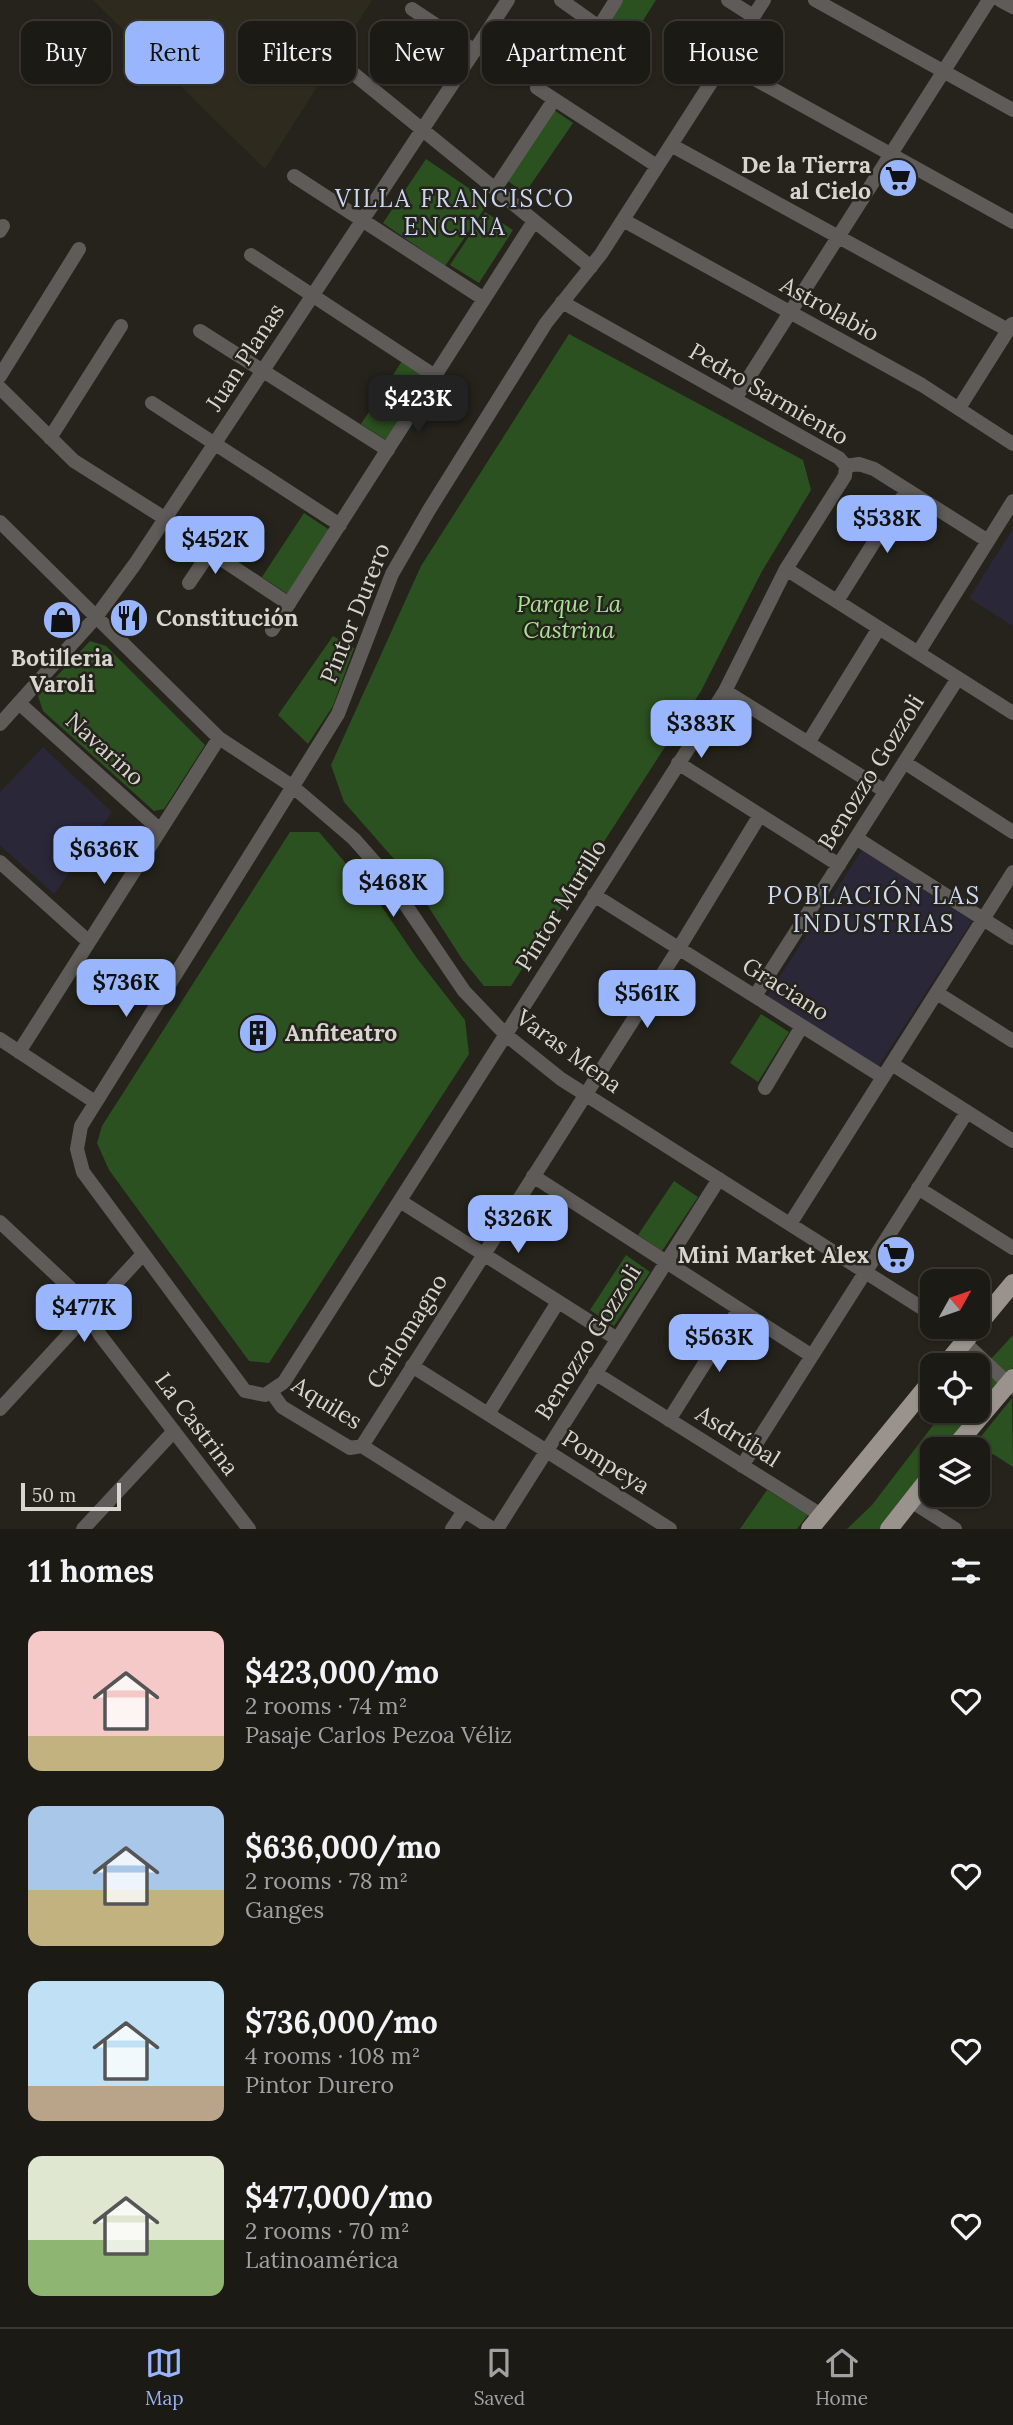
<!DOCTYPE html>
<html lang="en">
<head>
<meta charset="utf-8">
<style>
  body { margin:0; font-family:Lora,serif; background:#292722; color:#f1f3f6; height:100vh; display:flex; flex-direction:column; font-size:26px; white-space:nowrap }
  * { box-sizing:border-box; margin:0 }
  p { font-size:23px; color:#a0a1a0 }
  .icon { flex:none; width:38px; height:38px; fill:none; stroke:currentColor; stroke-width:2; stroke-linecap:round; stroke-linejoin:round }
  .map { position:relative; height:1529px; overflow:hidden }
  .drawer { display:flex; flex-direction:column; background:#1c1a15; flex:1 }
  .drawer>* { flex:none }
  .hud { position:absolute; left:21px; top:21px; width:971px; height:63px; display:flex; gap:14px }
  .needle { width:46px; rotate:50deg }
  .buttons { position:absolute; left:920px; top:1269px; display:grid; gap:14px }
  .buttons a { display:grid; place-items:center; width:70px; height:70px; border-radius:14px; background:#1c1a15; box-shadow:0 2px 5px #0004,0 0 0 2px #3a3834; font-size:35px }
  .scale { position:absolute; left:21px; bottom:18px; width:100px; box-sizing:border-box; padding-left:7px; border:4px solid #d6d5d0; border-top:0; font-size:19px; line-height:24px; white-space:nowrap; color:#d6d5d0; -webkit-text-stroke:5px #25231c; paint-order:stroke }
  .price { position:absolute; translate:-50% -60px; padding:0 16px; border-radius:14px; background:#99b5fd; color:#111; font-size:23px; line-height:46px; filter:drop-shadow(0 2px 4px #0008) }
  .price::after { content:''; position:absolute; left:50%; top:42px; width:21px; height:16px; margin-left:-10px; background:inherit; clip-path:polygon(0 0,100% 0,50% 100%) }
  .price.active { background:#222; color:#fff }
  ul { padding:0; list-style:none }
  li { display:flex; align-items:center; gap:21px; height:175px; padding:0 28px }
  li span { display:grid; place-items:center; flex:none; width:196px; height:140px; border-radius:14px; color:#555 }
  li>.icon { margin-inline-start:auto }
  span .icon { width:84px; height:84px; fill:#fffc; stroke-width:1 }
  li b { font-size:30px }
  h2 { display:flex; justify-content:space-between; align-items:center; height:84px; padding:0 28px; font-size:30px }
  .pill { padding:0 24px; border-radius:14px; background:#1c1a15; box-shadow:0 2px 5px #0004,0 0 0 2px #3a3834; font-size:24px; line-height:63px }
  .pill.active { background:#99b5fd; color:#111 }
  .menu { display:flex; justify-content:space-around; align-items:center; height:98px; border-top:2px solid #3a3834; background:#1c1a15; font-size:19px; color:#a0a1a0 }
  .menu a { display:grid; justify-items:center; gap:4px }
  .menu .active { color:#99b5fd }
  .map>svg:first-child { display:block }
  .built { fill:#2e2b1e }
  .education { fill:#2a2838 }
  .green { fill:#2c5120 }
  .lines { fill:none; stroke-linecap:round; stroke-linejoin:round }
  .minor { stroke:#5e5b58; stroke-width:14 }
  .major { stroke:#99928d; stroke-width:18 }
  .labels { text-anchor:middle; stroke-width:5; stroke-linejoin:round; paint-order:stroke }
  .poi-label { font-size:23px; font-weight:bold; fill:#d6d5d0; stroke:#25231c; text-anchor:end }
  .street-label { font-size:23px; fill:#d6d5d0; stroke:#25231c }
  .park-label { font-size:23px; font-style:italic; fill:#a7e394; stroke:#25231c }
  .neighbourhood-label { font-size:24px; letter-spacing:2px; fill:#ccd7f3; stroke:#25231c }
</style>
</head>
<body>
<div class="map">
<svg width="1013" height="1529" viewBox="0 0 1013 1529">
  <rect width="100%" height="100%" fill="#25231c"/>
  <!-- built -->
  <path class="built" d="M 93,0 L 372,0 L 265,169 Z"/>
  <!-- education -->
  <path class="education" d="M 1013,529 L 1013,626 L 969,598 Z
    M 43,747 L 112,812 L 54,894 L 0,845 L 0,792 Z
    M 862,850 L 972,921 L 876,1070 L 766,998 Z"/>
  <!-- green -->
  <path class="green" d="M 621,0 L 656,0 L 630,41 L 605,25 Z
    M 554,110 L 573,123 L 525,193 L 506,180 Z
    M 426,159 L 489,202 L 445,266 L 383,223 Z
    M 485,212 L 513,230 L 479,283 L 450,265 Z
    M 569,334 L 803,460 L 811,490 L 761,573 L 701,691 L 511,986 L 484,986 L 462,959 L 408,875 L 344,802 L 331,765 L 421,566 Z
    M 402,361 L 427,377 L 386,440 L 361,424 Z
    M 304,513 L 331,531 L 289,595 L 262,577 Z
    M 333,636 L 354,648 L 333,706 L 308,744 L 278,715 Z
    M 90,641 L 106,646 L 205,745 L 164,809 L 154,811 L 43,711 L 38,696 Z
    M 290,832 L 319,832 L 378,901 L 416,957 L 465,1020 L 469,1054 L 269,1363 L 249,1361 L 109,1170 L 97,1143 L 102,1126 Z
    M 761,1014 L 789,1032 L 758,1082 L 730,1063 Z
    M 674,1181 L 698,1197 L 662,1251 L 638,1235 Z
    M 626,1255 L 650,1272 L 614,1326 L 590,1310 Z
    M 1013,1335 L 1013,1367 L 978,1409 L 978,1373 Z
    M 1012,1398 L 1013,1467 L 993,1454 L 978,1475 L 978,1449 L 971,1449 Z
    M 944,1411 L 977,1411 L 946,1449 L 933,1449 L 933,1465 L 880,1529 L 847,1529 L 872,1505 Z
    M 767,1490 L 808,1515 L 797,1529 L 740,1529 Z"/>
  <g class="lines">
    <!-- minor -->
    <path class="minor" d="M 561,0 L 634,52
      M 728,0 L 753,16
      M 764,0 L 601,254 L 546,323 L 429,510 L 392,574 L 338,714 L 81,1126 L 77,1149 L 83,1172 L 245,1391 L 265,1395 L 284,1382 L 725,691 L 786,569 L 845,476 L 846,466
      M 815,0 L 1013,110
      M 1000,0 L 1013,7
      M 412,9 L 475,51
      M 599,27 L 616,0
      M 724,62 L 1013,222
      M 349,70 L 591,267
      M 537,88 L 657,166
      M 671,145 L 1008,330
      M 294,176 L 484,299
      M 495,189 L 554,100
      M 623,220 L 922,385 L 1013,444
      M 0,231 L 3,226
      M 251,255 L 435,376
      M 562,302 L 839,458 L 846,466
      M 200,331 L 388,450
      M 0,376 L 79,249
      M 0,388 L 74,461 L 166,519 L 173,527 L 289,604
      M 735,399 L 989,0
      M 152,403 L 340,525
      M 959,408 L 1012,324
      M 50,438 L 121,326
      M 846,466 L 859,464 L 874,469 L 988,541
      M 0,522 L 219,738 L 292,786 L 354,839 L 384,873 L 464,991 L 506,1035 L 561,1079 L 933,1315
      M 786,569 L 1013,713
      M 189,583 L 210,552
      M 837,601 L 907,490
      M 272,630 L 534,221
      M 918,653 L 1013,501
      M 725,691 L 885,791
      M 19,703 L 160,830
      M 0,724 L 96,617 L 135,564 L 508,0
      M 808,743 L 879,628
      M 904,762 L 1013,832
      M 678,763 L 839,865
      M 856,838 L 1013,938
      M 0,862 L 89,942
      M 594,895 L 883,1077
      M 937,993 L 1013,1041
      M 755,996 L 958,678
      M 0,1039 L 95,1102
      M 19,1052 L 219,738
      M 892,1064 L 1013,1141
      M 765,1088 L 802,1026
      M 533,1176 L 812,1356
      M 918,1188 L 1013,1248
      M 400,1201 L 617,1339
      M 0,1222 L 81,1298 L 100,1335 L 249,1529
      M 790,1224 L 1013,872
      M 947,1326 L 1013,1388
      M 412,1366 L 670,1529
      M 595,1373 L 821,1515
      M 272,1393 L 282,1407 L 350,1448 L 362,1446 L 493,1529
      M 0,1409 L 143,1254
      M 488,1414 L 558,1302
      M 669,1420 L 739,1309
      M 362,1446 L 679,948 L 760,815
      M 742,1466 L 967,1112
      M 911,1501 L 955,1529
      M 83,1529 L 174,1431
      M 452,1529 L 464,1511
      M 497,1529 L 719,1179"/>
    <!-- major -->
    <path class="major" d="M 945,1365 L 1013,1283
      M 953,1449 L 1013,1378
      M 810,1529 L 933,1379
      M 889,1529 L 933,1473"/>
  </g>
  <!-- icons -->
  <defs>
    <g id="supermarket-disc" transform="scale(2.0125)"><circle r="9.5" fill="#99b5fd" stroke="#25231c"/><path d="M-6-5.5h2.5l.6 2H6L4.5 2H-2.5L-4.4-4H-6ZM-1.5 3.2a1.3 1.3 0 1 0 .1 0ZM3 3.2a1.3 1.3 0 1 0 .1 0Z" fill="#111"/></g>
    <g id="restaurant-disc" transform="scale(2.0125)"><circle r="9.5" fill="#99b5fd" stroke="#25231c"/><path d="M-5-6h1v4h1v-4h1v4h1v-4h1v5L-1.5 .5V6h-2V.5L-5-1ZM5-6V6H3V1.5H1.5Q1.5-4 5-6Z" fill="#111"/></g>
    <g id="shop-disc" transform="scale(2.0125)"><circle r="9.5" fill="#99b5fd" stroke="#25231c"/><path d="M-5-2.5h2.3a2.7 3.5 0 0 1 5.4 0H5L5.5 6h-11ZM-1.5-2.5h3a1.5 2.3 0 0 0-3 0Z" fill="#111"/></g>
    <g id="building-disc" transform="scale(2.0125)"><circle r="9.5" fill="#99b5fd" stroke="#25231c"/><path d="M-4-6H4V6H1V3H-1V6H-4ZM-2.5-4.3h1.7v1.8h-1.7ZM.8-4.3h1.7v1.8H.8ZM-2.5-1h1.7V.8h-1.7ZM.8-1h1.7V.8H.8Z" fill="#111"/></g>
  </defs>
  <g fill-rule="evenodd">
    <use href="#supermarket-disc" x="898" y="178"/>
    <use href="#restaurant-disc" x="129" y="618"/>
    <use href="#shop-disc" x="62" y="620"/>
    <use href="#building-disc" x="258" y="1033"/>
    <use href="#supermarket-disc" x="896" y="1255"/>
  </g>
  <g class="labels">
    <!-- poi labels -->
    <g class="poi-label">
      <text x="871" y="173">De la Tierra<tspan x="871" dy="26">al Cielo</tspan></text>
      <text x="156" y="626" text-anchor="start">Constitución</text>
      <text x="62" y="666" text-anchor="middle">Botilleria<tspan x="62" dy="26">Varoli</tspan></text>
      <text x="285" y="1041" text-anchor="start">Anfiteatro</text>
      <text x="869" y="1263">Mini Market Alex</text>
    </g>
    <!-- street labels -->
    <g class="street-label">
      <text transform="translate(830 309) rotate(29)" y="8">Astrolabio</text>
      <text transform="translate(245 357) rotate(-57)" y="8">Juan Planas</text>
      <text transform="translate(769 394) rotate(30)" y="8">Pedro Sarmiento</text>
      <text transform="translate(355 613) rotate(-68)" y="8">Pintor Durero</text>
      <text transform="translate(105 749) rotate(42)" y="8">Navarino</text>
      <text transform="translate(871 772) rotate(-58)" y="8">Benozzo Gozzoli</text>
      <text transform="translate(561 905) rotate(-58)" y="8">Pintor Murillo</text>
      <text transform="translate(786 989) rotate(32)" y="8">Graciano</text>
      <text transform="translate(569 1051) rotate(36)" y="8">Varas Mena</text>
      <text transform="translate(407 1331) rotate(-58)" y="8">Carlomagno</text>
      <text transform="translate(588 1342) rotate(-58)" y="8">Benozzo Gozzoli</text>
      <text transform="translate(327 1403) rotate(32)" y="8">Aquiles</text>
      <text transform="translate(197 1424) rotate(53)" y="8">La Castrina</text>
      <text transform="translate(738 1436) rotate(32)" y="8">Asdrúbal</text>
      <text transform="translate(606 1462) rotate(32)" y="8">Pompeya</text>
    </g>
    <!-- park labels -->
    <g class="park-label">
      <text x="569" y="612">Parque La<tspan x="569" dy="26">Castrina</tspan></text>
    </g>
    <!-- neighbourhood labels -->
    <g class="neighbourhood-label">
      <text x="455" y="207">VILLA FRANCISCO<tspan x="455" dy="28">ENCINA</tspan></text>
      <text x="874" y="904">POBLACIÓN LAS<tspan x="874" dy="28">INDUSTRIAS</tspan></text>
    </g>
  </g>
</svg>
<div class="buttons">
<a><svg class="needle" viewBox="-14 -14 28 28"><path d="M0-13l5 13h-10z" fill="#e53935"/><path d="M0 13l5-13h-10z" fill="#a0a1a0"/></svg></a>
<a><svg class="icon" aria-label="locate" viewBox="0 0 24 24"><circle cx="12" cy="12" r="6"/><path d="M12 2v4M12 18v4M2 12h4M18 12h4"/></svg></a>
<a><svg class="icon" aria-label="layers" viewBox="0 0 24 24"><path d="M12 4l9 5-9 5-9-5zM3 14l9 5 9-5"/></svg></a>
</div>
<div class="scale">50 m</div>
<b class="price active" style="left:418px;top:435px">$423K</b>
<b class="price" style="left:887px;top:555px">$538K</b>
<b class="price" style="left:215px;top:576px">$452K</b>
<b class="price" style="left:701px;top:760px">$383K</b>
<b class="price" style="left:104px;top:886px">$636K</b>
<b class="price" style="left:393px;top:919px">$468K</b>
<b class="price" style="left:126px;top:1019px">$736K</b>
<b class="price" style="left:647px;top:1030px">$561K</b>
<b class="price" style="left:518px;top:1255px">$326K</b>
<b class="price" style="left:84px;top:1344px">$477K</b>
<b class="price" style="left:719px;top:1374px">$563K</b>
<div class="hud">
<a class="pill">Buy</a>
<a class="pill active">Rent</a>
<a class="pill">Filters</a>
<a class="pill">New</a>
<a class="pill">Apartment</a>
<a class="pill">House</a>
</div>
</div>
<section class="drawer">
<h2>11 homes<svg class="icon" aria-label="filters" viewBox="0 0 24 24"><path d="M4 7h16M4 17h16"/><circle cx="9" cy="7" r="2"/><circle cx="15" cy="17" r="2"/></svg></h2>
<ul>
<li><span style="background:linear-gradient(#f6c9c9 75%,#c2b280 0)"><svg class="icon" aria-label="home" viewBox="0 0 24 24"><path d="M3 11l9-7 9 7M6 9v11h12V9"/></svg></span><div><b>$423,000/mo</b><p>2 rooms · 74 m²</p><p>Pasaje Carlos Pezoa Véliz</p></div><svg class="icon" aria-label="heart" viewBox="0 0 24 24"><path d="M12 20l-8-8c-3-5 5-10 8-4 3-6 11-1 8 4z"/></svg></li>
<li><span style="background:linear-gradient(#a9c7e8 60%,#c2b280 0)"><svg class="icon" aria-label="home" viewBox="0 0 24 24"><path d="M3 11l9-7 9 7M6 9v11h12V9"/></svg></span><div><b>$636,000/mo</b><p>2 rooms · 78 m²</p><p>Ganges</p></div><svg class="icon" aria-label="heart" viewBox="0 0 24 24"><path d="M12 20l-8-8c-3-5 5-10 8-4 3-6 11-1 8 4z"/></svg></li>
<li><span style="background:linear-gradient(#bfe0f5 75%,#b9a48a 0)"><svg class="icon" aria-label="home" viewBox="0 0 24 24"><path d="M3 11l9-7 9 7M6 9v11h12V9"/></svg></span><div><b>$736,000/mo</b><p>4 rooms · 108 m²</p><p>Pintor Durero</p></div><svg class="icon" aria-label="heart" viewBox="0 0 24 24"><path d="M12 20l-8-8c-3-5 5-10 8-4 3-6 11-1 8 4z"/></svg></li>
<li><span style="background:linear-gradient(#dfe7d0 60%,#8fb573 0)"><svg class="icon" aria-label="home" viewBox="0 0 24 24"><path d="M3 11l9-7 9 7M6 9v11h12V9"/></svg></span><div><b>$477,000/mo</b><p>2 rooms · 70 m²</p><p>Latinoamérica</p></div><svg class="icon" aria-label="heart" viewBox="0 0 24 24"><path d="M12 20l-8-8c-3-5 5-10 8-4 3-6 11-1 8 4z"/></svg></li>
</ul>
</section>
<nav class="menu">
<a class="active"><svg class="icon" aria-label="map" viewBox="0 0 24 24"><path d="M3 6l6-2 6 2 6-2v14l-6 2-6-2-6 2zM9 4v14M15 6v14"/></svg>Map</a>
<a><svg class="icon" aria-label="saved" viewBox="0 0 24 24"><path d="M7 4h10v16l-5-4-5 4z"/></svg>Saved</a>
<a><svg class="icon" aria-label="home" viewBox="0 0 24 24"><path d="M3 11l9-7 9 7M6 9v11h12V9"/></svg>Home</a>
</nav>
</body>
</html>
